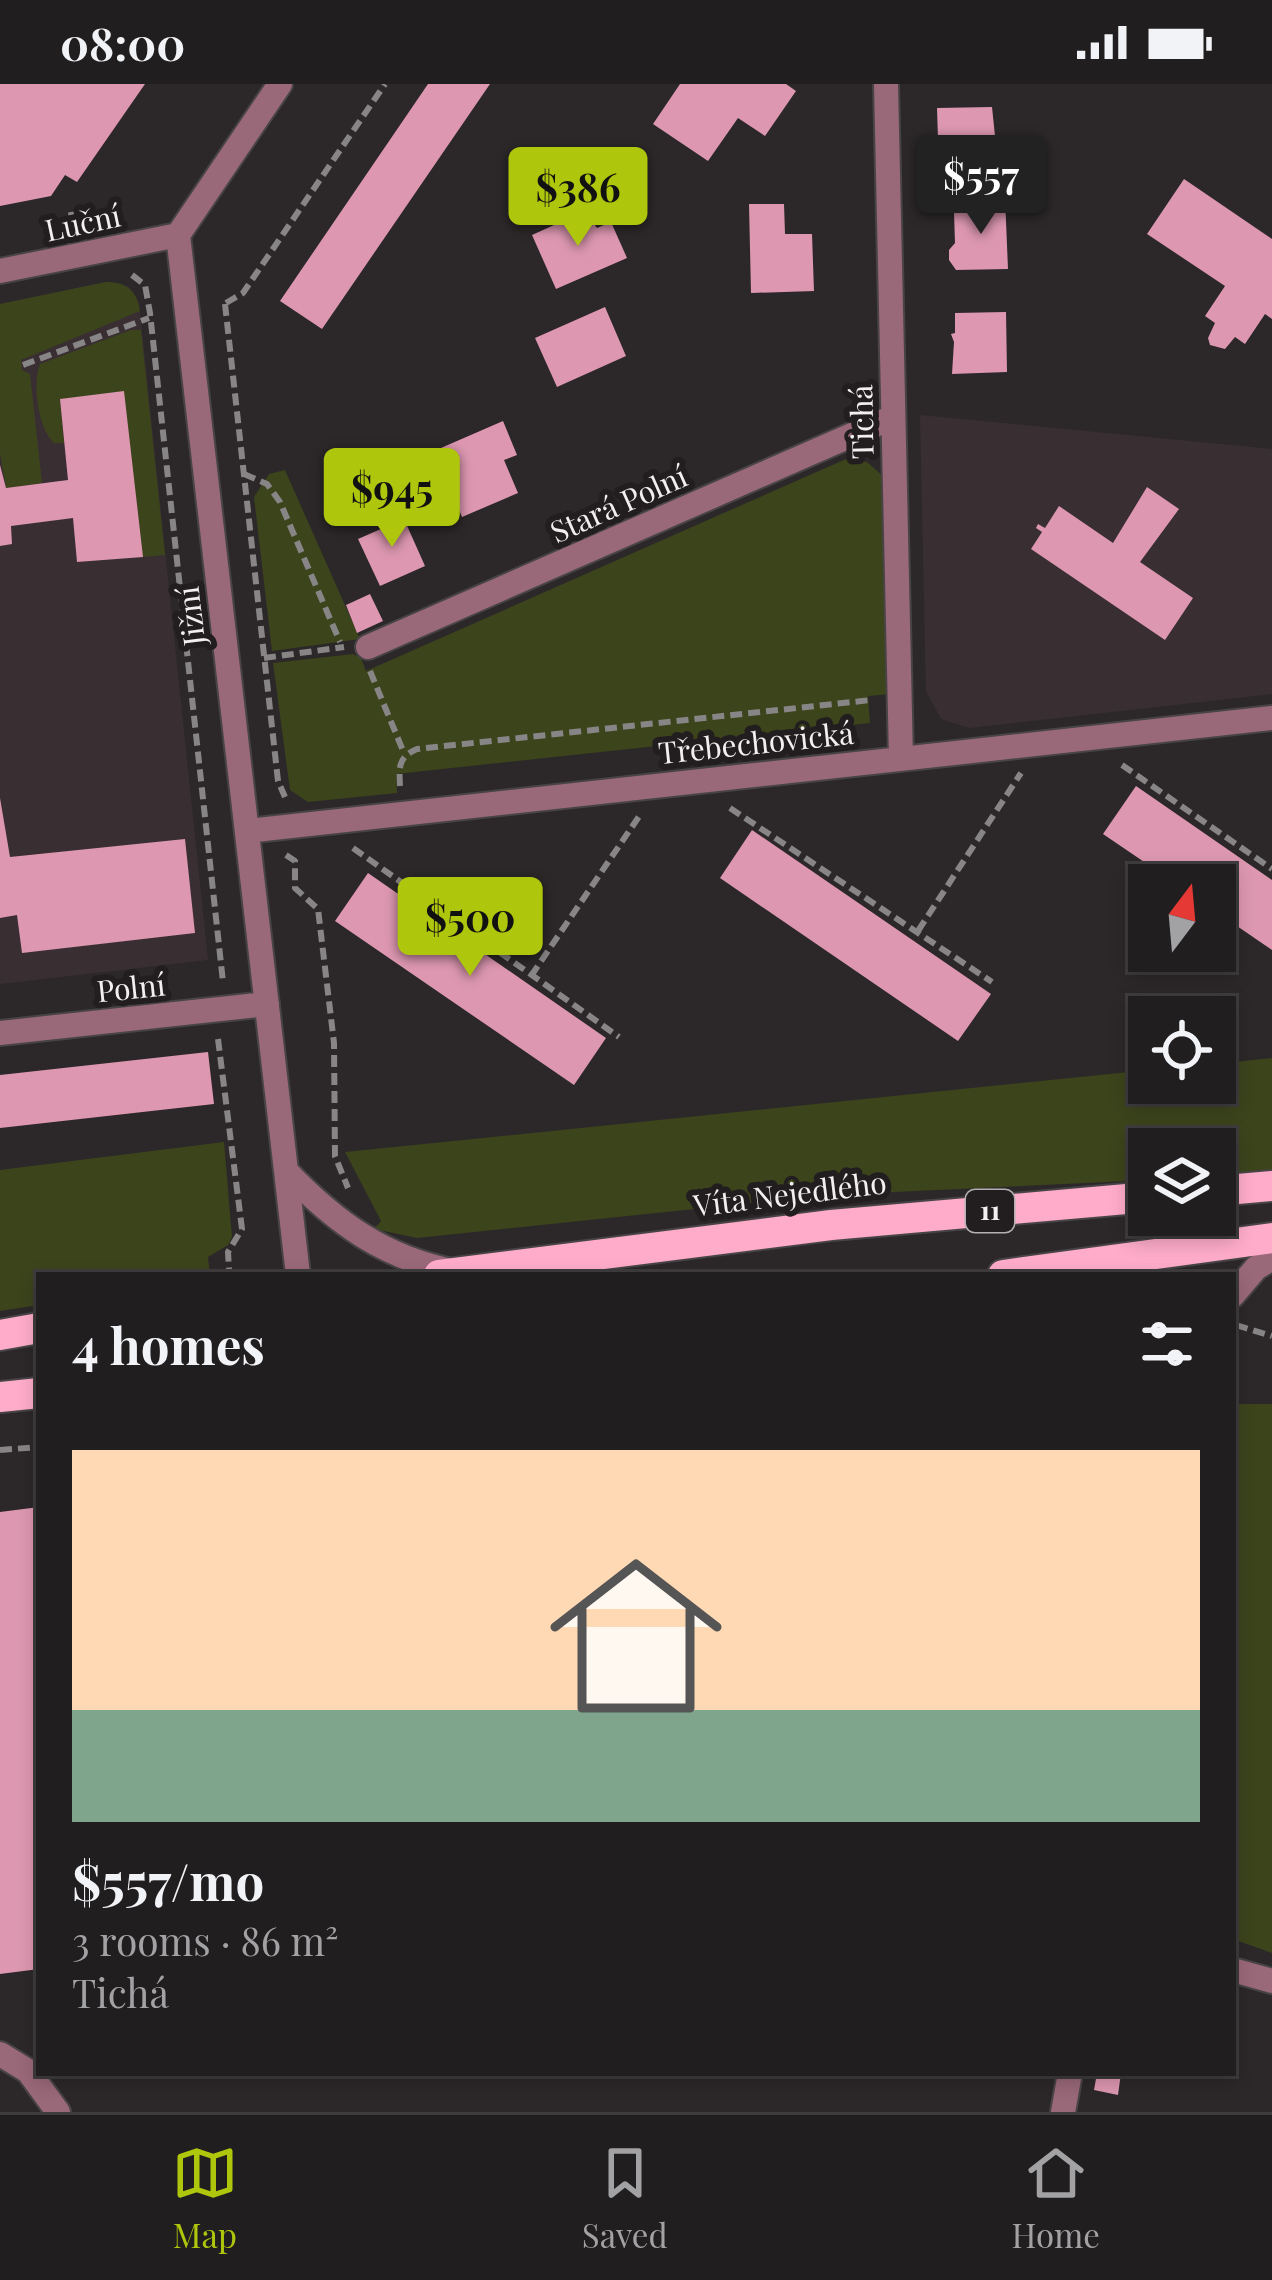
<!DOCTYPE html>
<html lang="en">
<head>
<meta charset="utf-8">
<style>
  body { margin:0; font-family:"Playfair Display",serif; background:#2d2b2c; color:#f1f3f6; height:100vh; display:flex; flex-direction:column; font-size:45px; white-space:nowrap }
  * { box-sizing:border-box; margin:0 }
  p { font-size:39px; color:#a2a2a4 }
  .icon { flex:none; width:66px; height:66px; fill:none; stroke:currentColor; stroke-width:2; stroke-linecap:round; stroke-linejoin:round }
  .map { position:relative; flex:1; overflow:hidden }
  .details { position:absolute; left:36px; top:1188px; width:1200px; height:804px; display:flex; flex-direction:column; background:#211e1f; border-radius:0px; box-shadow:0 6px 18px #0003,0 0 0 3px #3e3c3d }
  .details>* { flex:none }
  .needle { width:78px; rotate:16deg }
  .controls { position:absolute; left:1128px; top:780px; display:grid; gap:24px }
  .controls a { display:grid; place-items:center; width:108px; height:108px; border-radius:0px; background:#211e1f; box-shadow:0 6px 18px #0003,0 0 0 3px #3e3c3d; font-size:60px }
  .price { position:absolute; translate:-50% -102px; padding:0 27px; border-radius:12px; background:#aec60c; color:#111; font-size:39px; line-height:78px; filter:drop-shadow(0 3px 6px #0008) }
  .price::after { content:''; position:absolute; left:50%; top:72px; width:36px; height:27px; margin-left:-18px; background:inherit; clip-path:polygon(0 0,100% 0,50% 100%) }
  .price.selected { background:#222; color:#fff }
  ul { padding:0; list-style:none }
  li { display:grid; align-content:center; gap:24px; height:636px; padding:0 36px }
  li span { display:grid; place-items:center; height:372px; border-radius:0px; color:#555 }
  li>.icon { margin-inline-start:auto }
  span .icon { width:216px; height:216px; fill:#fffc; stroke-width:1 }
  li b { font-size:51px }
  h2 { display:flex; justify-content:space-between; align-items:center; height:144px; padding:0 36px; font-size:51px }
  .status { display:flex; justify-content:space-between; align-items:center; height:84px; padding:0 60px; background:#211e1f; direction:ltr }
  .status svg { height:33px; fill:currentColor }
  .tab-bar { display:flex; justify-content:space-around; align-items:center; height:168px; border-top:3px solid #3e3c3d; background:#211e1f; font-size:33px; color:#a2a2a4 }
  .tab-bar a { display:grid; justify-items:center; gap:6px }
  .tab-bar .selected { color:#aec60c }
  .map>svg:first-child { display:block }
  .built { fill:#392f32 }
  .green { fill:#3c441c }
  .building { fill:#dd97b1 }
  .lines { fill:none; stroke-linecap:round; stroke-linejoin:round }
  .street-casing { stroke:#484445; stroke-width:28 }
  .primary-casing { stroke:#484445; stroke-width:34 }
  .path { stroke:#888586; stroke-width:6; stroke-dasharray:12 6; stroke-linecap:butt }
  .street { stroke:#996879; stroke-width:24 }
  .primary { stroke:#feacca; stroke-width:30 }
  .labels { text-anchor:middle; stroke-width:12; stroke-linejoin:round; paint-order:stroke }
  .shield { fill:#221e1f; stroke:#b4b0b1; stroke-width:3 }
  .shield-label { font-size:27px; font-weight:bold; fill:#f2eff0 }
  .street-label { font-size:30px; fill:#f2eff0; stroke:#221e1f }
</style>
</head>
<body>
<div class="status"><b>08:00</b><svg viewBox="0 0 49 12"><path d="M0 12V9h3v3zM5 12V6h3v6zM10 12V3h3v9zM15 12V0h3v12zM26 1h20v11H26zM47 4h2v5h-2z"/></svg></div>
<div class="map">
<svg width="1272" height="2028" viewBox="0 0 1272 2028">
  <rect width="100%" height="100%" fill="#2c2829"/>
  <!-- built -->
  <path class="built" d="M 106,198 L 128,202 L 139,219 L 208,876 L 0,900 L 0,220 Z
    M 920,331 L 1272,365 L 1272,610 L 969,644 L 941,635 L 926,607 Z"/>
  <!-- green -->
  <path class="green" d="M 106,198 C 126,198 137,206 140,227 L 21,276 L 22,286 L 30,290 L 42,399 L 6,404 L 0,369 L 0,220 Z
    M 131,246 L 141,246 L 165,471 L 143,473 L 60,315 L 64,359 L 54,359 C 38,344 32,300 40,280 Z
    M 846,375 L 867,378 L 885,394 L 891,610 L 868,612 L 870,639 L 396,690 L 397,709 L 308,718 L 290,706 L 273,579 L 353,570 L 361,574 L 366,587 Z
    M 285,386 L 360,555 L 272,567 L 254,413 L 269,390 Z
    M 1272,974 L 1272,1089 L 1215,1093 L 1215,1065 L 1149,1065 L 1149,1096 L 830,1111 L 417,1154 L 374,1145 L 381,1137 L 345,1068 L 1149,986 L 1149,999 L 1215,999 L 1215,980 Z
    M 224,1058 L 232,1153 L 228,1161 L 208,1173 L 210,1191 L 39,1191 L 39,1221 L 0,1227 L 0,1086 Z
    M 1233,1320 L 1272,1320 L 1272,1869 L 1233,1855 Z"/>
  <!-- building -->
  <path class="building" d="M 0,0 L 145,0 L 77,98 L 65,91 L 51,112 L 0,122 Z
    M 428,0 L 490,0 L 322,245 L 280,217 Z
    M 680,0 L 786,0 L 796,7 L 765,52 L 738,34 L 708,77 L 653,40 Z
    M 992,23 L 998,81 L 937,82 L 933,73 L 938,55 L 937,24 Z
    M 1184,95 L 1272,155 L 1272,235 L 1265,230 L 1245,260 L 1235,253 L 1225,265 L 1210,261 L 1208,254 L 1215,239 L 1205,232 L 1225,202 L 1147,150 Z
    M 1005,113 L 1008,185 L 956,186 L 949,176 L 949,166 L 955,159 L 954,128 L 976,127 L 976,114 Z
    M 749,120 L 784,120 L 785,150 L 812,150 L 814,207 L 751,209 Z
    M 585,127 L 597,144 L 611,138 L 627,174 L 556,205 L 532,151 Z
    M 605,223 L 626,272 L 557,303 L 535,254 Z
    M 1006,228 L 1007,288 L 952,290 L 954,258 L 951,250 L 955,249 L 955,229 Z
    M 124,307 L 143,473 L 77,478 L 73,434 L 11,442 L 12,460 L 0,462 L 0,381 L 6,404 L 68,396 L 60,315 Z
    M 503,337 L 517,371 L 504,376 L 518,409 L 462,433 L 434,367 Z
    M 1147,403 L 1179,425 L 1140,478 L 1193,514 L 1165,556 L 1031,465 L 1042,448 L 1036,444 L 1038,440 L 1045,444 L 1059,422 L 1113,459 Z
    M 400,426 L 425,482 L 380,502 L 358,455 L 390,441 L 385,432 Z
    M 370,510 L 383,537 L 357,549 L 346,521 Z
    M 1136,702 L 1272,796 L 1272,866 L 1215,827 L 1215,801 L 1178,801 L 1103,750 Z
    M 0,714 L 10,773 L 185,755 L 195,849 L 22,869 L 17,831 L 0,834 Z
    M 752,746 L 991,910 L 958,957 L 720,794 Z
    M 368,789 L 606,954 L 574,1001 L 335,837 Z
    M 208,968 L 214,1020 L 0,1044 L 0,991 Z
    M 39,1423 L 39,1885 L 0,1890 L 0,1428 Z
    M 1097,1989 L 1121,1989 L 1118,2011 L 1094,2006 Z"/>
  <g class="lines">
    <!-- street casing -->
    <g class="street-casing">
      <path id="street" d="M 280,0 L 178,151 L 298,1191
        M 886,0 L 901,675
        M 0,187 L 178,151
        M 368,563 L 893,333
        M 247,747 L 1272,634
        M 0,949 L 267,920
        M 286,1087 C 336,1139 384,1174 456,1188
        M 1233,1211 L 1256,1184 L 1272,1174
        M 1233,1886 L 1272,1897
        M 0,1970 L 28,1987 L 58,2028
        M 1063,2028 L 1070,1989"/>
    </g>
    <!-- primary casing -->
    <g class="primary-casing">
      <path id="primary" d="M 1215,1107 L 1272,1102
        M 439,1191 L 831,1141 L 1149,1113
        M 1003,1191 L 1272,1154
        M 0,1251 L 39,1244
        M 0,1313 L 39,1309"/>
    </g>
    <!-- path -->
    <path class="path" d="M 71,128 L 73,143
      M 132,191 L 145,201 L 150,229 L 223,898
      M 226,219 L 243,209 L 385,0
      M 225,220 L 278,697 L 285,713
      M 23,281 L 149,234
      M 244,390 L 267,400 L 280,418 L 340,558
      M 264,574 L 344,563
      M 370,587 L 404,669
      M 1122,681 L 1272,785
      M 400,702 C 399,683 398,673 417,665 L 871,616
      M 730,724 L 992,898
      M 353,764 L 619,953
      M 286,771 L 295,777 L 295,804 L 318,825 L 334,959 L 335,1072 L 348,1104
      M 918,847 L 1021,689
      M 531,892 L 640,731
      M 218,955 L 242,1145 L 228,1168 L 229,1186
      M 1236,1241 L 1272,1252
      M 0,1366 L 39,1363"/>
    <!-- street -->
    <use href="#street" class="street"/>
    <!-- primary -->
    <use href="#primary" class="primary"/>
  </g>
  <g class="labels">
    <!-- shield labels -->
    <rect class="shield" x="966" y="1106" width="48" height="42" rx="9"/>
    <g class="shield-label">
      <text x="990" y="1136">11</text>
    </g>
    <!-- street labels -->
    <g class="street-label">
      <text transform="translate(83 140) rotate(-12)" y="10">Luční</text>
      <text transform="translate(863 338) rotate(-91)" y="10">Tichá</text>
      <text transform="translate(619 421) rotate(-24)" y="10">Stará Polní</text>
      <text transform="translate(192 532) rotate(-97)" y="10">Jižní</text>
      <text transform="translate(756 660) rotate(-6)" y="10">Třebechovická</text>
      <text transform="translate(131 905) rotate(-6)" y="10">Polní</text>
      <text transform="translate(790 1111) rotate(-7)" y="10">Víta Nejedlého</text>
    </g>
  </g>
</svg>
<div class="controls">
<a><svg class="needle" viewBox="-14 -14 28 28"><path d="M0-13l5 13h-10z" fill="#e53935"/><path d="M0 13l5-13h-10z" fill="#a2a2a4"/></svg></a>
<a><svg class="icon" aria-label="locate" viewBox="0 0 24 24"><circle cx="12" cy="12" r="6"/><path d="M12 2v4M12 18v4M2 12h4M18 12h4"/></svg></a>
<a><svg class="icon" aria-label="layers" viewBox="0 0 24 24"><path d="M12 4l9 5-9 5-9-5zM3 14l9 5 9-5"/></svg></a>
</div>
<b class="price selected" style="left:981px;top:153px">$557</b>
<b class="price" style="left:578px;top:165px">$386</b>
<b class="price" style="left:392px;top:466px">$945</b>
<b class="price" style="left:470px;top:895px">$500</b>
<section class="details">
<h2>4 homes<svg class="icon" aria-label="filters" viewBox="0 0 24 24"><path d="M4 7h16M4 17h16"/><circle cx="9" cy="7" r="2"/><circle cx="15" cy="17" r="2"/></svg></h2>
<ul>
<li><span style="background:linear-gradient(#ffd9b3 70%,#7fa58c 0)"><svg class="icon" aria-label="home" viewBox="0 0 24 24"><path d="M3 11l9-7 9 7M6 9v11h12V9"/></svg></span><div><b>$557/mo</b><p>3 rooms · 86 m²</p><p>Tichá</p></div></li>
</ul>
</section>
</div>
<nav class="tab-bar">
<a class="selected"><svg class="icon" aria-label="map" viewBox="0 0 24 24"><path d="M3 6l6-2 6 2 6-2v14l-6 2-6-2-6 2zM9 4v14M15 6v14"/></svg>Map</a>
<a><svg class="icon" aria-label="saved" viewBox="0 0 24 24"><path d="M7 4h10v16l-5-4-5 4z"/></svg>Saved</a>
<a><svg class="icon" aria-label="home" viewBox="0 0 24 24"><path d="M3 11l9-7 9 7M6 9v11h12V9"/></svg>Home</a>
</nav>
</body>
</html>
